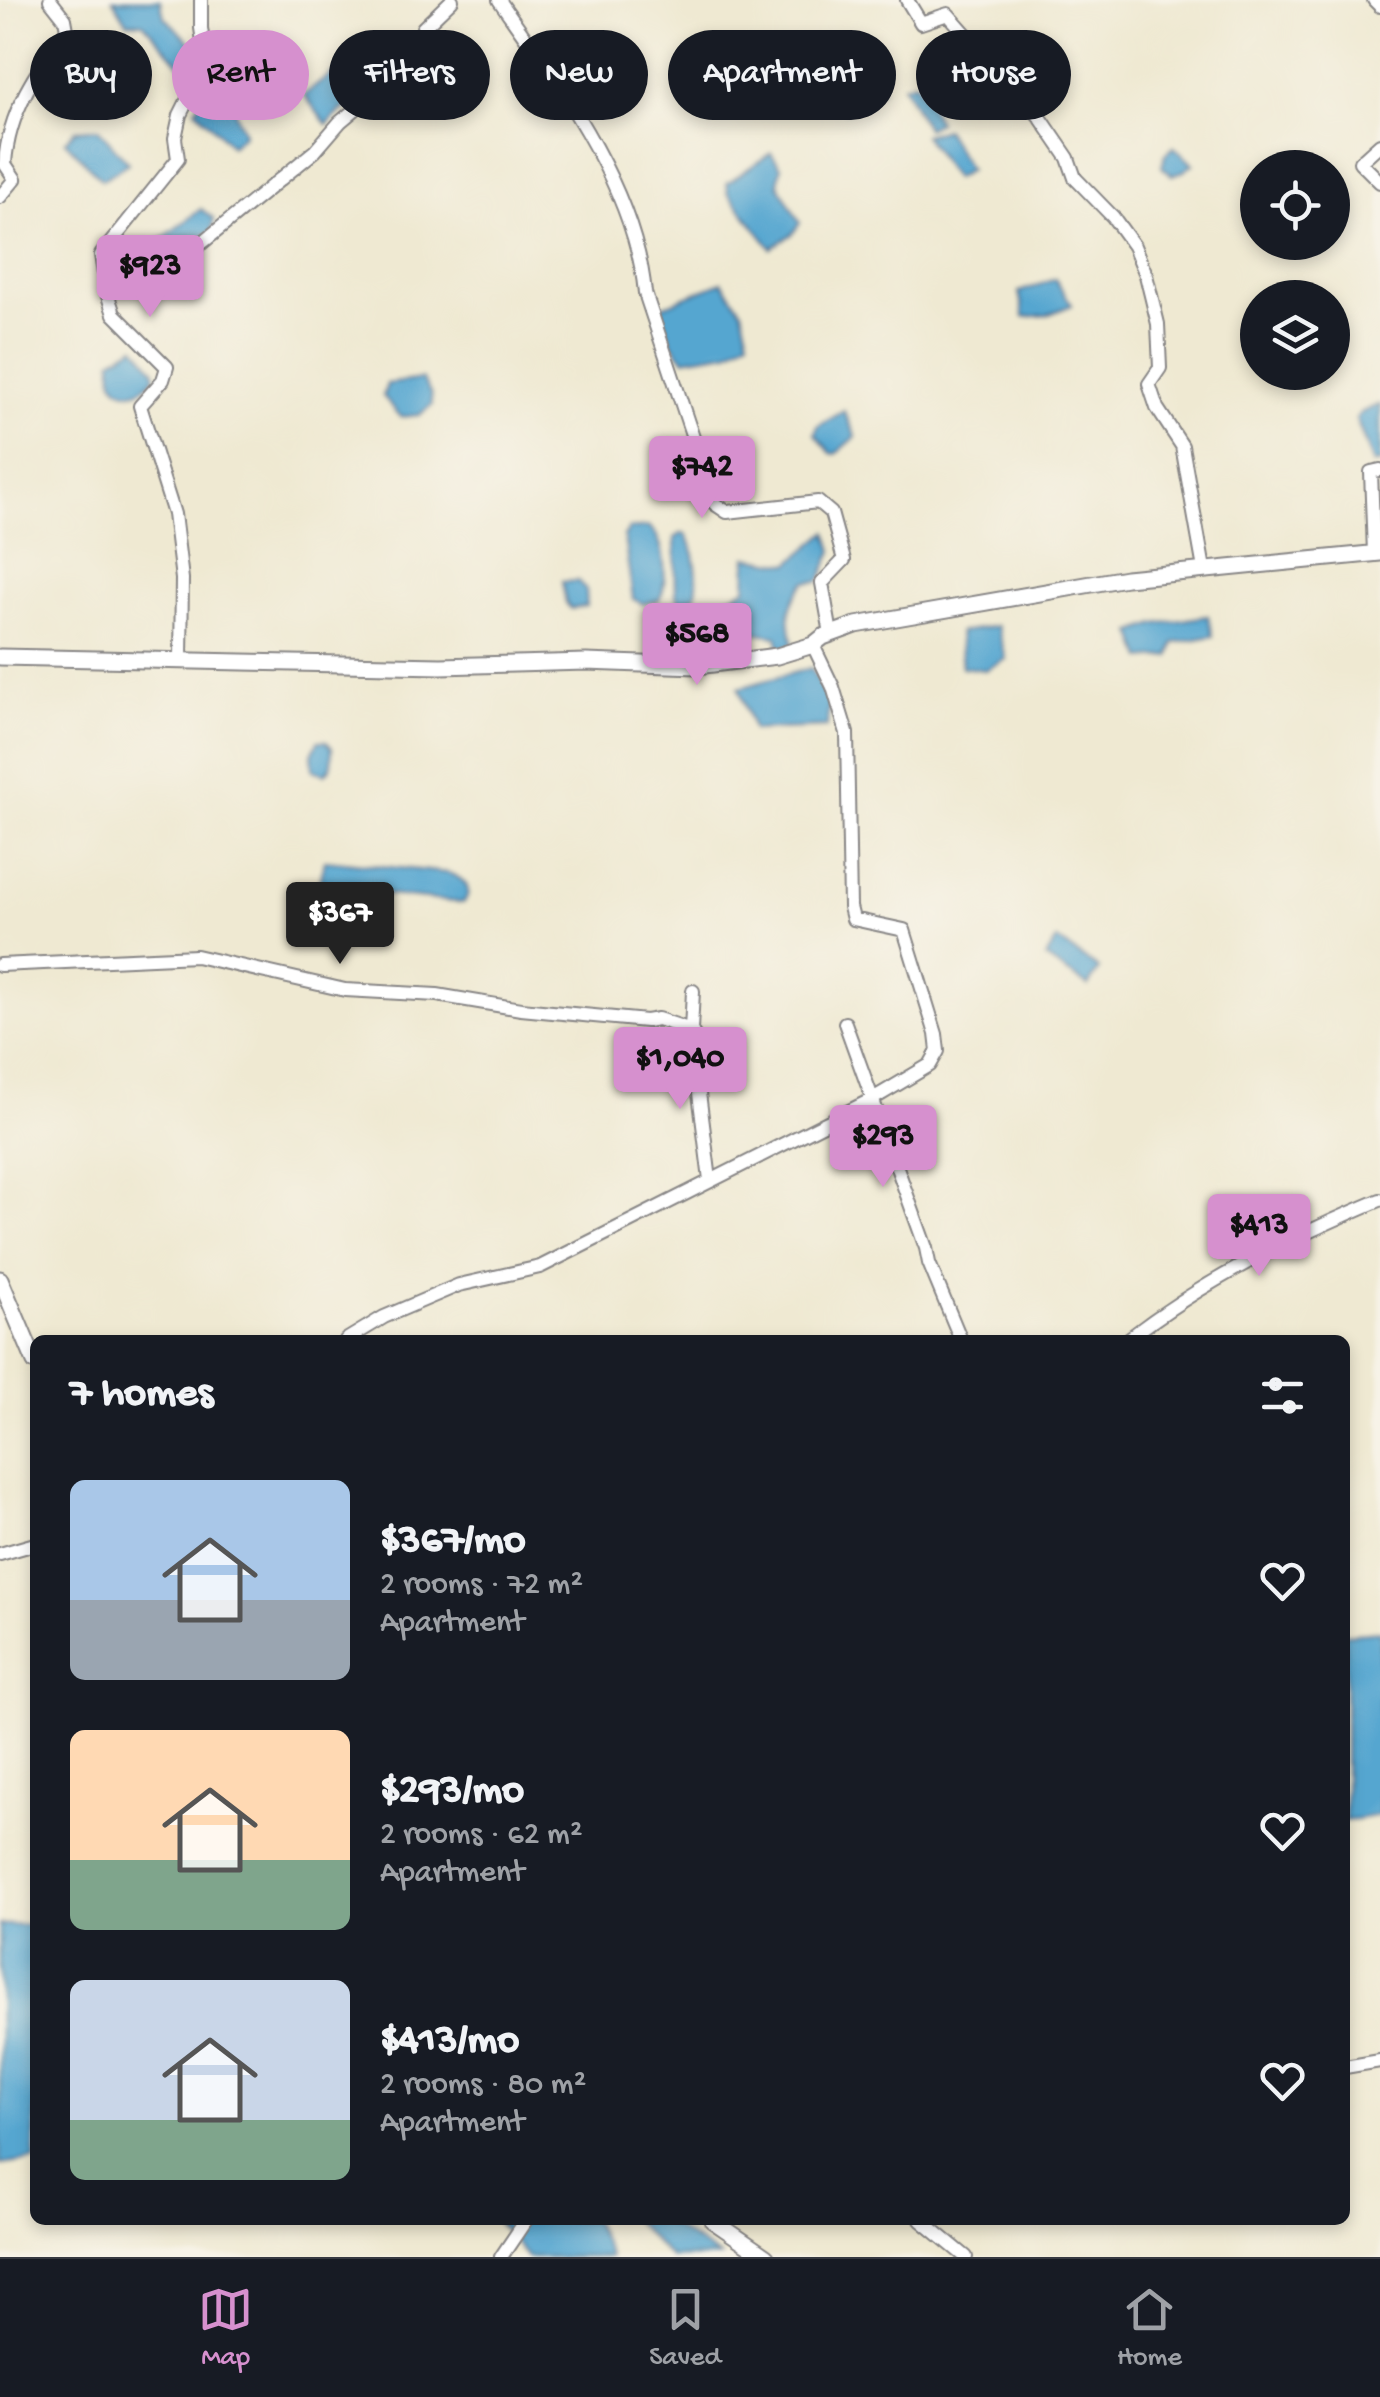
<!DOCTYPE html>
<html lang="en">
<head>
<meta charset="utf-8">
<style>
  body { margin:0; font-family:"Gochi Hand",sans-serif; background:#242831; color:#f1f3f6; height:100vh; display:flex; flex-direction:column; font-size:38px; white-space:nowrap }
  * { box-sizing:border-box; margin:0 }
  p { font-size:32px; color:#9ea1a6 }
  .icon { flex:none; width:55px; height:55px; fill:none; stroke:currentColor; stroke-width:2; stroke-linecap:round; stroke-linejoin:round }
  .map { position:relative; flex:1; overflow:hidden }
  .details { position:absolute; left:30px; top:1335px; width:1320px; height:890px; display:flex; flex-direction:column; background:#171b24; border-radius:15px; box-shadow:0 5px 15px #0003 }
  .details>* { flex:none }
  .hud { position:absolute; left:30px; top:30px; width:1320px; height:90px; display:flex; gap:20px }
  .tools { position:absolute; left:1240px; top:150px; display:grid; gap:20px }
  .tools a { display:grid; place-items:center; width:110px; height:110px; border-radius:50%; background:#171b24; box-shadow:0 5px 15px #0003; font-size:50px }
  .price { position:absolute; translate:-50% -85px; padding:0 22px; border-radius:10px; background:#d690ce; color:#111; font-size:32px; line-height:65px; filter:drop-shadow(0 2px 5px #0008) }
  .price::after { content:''; position:absolute; left:50%; top:60px; width:30px; height:22px; margin-left:-15px; background:inherit; clip-path:polygon(0 0,100% 0,50% 100%) }
  .price.selected { background:#222; color:#fff }
  ul { padding:0; list-style:none }
  li { display:flex; align-items:center; gap:30px; height:250px; padding:0 40px }
  li span { display:grid; place-items:center; flex:none; width:280px; height:200px; border-radius:15px; color:#555 }
  li>.icon { margin-inline-start:auto }
  span .icon { width:120px; height:120px; fill:#fffc; stroke-width:1 }
  li b { font-size:42px }
  h2 { display:flex; justify-content:space-between; align-items:center; height:120px; padding:0 40px; font-size:42px }
  .chip { padding:0 35px; border-radius:45px; background:#171b24; box-shadow:0 5px 15px #0003; font-size:35px; line-height:90px }
  .chip.selected { background:#d690ce; color:#111 }
  .menu { display:flex; justify-content:space-around; align-items:center; height:140px; border-top:2px solid #363941; background:#171b24; font-size:28px; color:#9ea1a6 }
  .menu a { display:grid; justify-items:center; gap:5px }
  .menu .selected { color:#d690ce }
  .map>svg:first-child { display:block }
  .water { fill:#55a6d0; stroke:#3c6486; stroke-width:2.5 }
  .lines { fill:none; stroke-linecap:round; stroke-linejoin:round }
  .minor-casing { stroke:#888686; stroke-width:16 }
  .major-casing { stroke:#888686; stroke-width:19 }
  .minor { stroke:#fff; stroke-width:12 }
  .major { stroke:#fff; stroke-width:15 }
</style>
</head>
<body>
<div class="map">
<svg width="1380" height="2257" viewBox="0 0 1380 2257">
  <rect width="100%" height="100%" fill="#f7f3e8"/>
  <filter id="ink" filterUnits="userSpaceOnUse"><feTurbulence type="fractalNoise" baseFrequency=".01" numOctaves="2"/><feDisplacementMap in="SourceGraphic" scale="20" xChannelSelector="R" yChannelSelector="G"/><feConvolveMatrix kernelMatrix="1 2 1 2 8 2 1 2 1" color-interpolation-filters="sRGB"/></filter>
  <filter id="wash" filterUnits="userSpaceOnUse"><feTurbulence type="fractalNoise" baseFrequency=".0048" numOctaves="4" result="noise"/><feDisplacementMap in="SourceGraphic" scale="40" xChannelSelector="R" yChannelSelector="G"/><feGaussianBlur stdDeviation="2.25" result="paint"/><feColorMatrix in="noise" values="0 0 0 0 0 0 0 0 0 0 0 0 0 0 0 0 0 1.4 0 .05"/><feComposite in="paint" operator="in"/></filter>
  <g filter="url(#wash)">
    <rect width="100%" height="100%" fill="#efe9d2"/>
    <!-- water -->
    <path class="water" d="M 113,0 L 160,0 L 164,16 L 201,53 L 191,69 L 183,68 L 143,23 L 127,22 Z
      M 239,51 L 256,65 C 255,81 232,93 235,111 C 236,119 243,125 244,134 L 231,146 L 196,109 L 216,76 Z
      M 346,63 L 368,85 L 327,125 L 304,95 Z
      M 872,80 L 882,90 L 846,112 L 837,100 Z
      M 916,82 L 938,122 L 926,128 L 903,85 Z
      M 98,128 L 128,163 L 102,180 L 65,141 L 75,130 Z
      M 945,129 L 969,170 L 954,179 L 924,135 Z
      M 1174,147 L 1193,164 L 1184,171 L 1172,175 L 1162,167 L 1165,155 Z
      M 771,153 L 781,167 L 778,184 L 800,223 L 792,234 L 771,248 L 728,193 L 727,183 Z
      M 201,209 L 214,219 L 212,230 L 147,272 L 140,273 L 135,260 L 138,257 Z
      M 1055,279 L 1072,305 L 1047,315 L 1024,317 L 1019,292 Z
      M 722,282 L 742,310 L 749,339 L 728,352 L 684,359 L 671,342 L 660,307 Z
      M 136,346 L 154,369 L 155,376 C 143,392 127,400 113,381 L 112,360 Z
      M 422,379 L 431,394 L 432,405 L 419,415 L 401,417 L 383,396 L 387,384 Z
      M 1380,404 L 1380,463 L 1373,464 L 1356,419 L 1360,413 Z
      M 844,411 L 856,437 L 836,454 L 831,453 L 815,434 L 818,426 Z
      M 649,527 C 665,538 669,584 659,600 L 643,604 L 633,599 L 624,537 L 629,529 Z
      M 827,532 L 833,551 L 820,581 L 805,582 C 787,604 787,617 793,644 L 780,649 L 777,636 L 724,628 L 718,603 L 746,588 L 747,557 L 789,564 Z
      M 681,534 L 686,534 C 695,547 700,581 695,596 L 681,602 L 676,596 L 675,538 Z
      M 578,581 L 586,590 L 587,606 L 571,609 L 566,603 L 562,582 Z
      M 1208,616 L 1213,636 L 1174,643 L 1170,656 L 1143,659 L 1133,632 L 1156,624 Z
      M 997,626 L 1006,659 L 985,670 L 962,667 L 959,632 Z
      M 811,668 L 829,703 L 827,727 L 753,730 L 739,688 Z
      M 318,741 L 326,741 L 332,748 L 331,767 L 325,774 L 313,770 L 312,754 Z
      M 325,860 L 448,873 C 463,878 475,888 463,903 L 379,894 L 337,900 L 326,899 L 318,887 Z
      M 1057,940 L 1099,969 L 1088,986 L 1045,958 Z
      M 1380,1631 L 1380,1815 L 1345,1821 L 1345,1634 Z
      M 35,1924 L 35,2160 L 0,2165 L 0,1925 Z
      M 495,2220 L 593,2220 L 610,2257 L 527,2257 Z
      M 633,2220 L 663,2220 L 720,2257 L 670,2257 Z"/>
  </g>
  <g filter="url(#ink)">
    <g class="lines">
      <!-- minor casing -->
      <g class="minor-casing">
        <path id="minor" d="M 499,0 C 558,84 635,187 645,293 L 715,504 L 727,512 L 818,502 L 831,513 L 844,560 L 822,583 L 831,634
          M 907,0 L 921,23 L 948,14 L 1040,117 L 1068,158 L 1075,178 L 1113,217 L 1134,246 L 1146,275 L 1158,324 L 1160,368 L 1149,384 L 1157,408 L 1182,446 L 1204,569
          M 1374,0 L 1380,6
          M 1380,144 L 1360,162 L 1380,182
          M 0,197 L 15,179 L 5,164 C 8,112 37,70 67,30 L 65,19 L 50,0
          M 107,293 L 101,255 L 178,159 L 175,138 L 180,115 L 206,63 L 201,28 L 201,0
          M 1374,553 L 1371,472 L 1380,470
          M 181,659 L 182,579 L 174,514 L 140,406 L 163,380 L 167,367 L 114,314 L 107,293 L 170,269 L 315,151 L 340,122 L 422,53 L 423,28 L 452,0
          M 0,965 L 196,956 L 345,990 L 437,995 L 521,1009 L 646,1021 L 658,1019 L 691,1030 L 693,991
          M 845,1023 L 926,1248 L 929,1263 L 961,1340
          M 691,1030 L 701,1048 L 699,1093 L 710,1180
          M 346,1340 L 384,1317 L 459,1285 L 540,1267 L 871,1100 L 930,1065 L 938,1051 L 936,1034 L 904,930 L 853,919 L 850,907 L 847,733 L 833,687 L 813,645
          M 1127,1340 C 1204,1280 1290,1238 1380,1200
          M 0,1554 L 35,1544
          M 1345,2067 L 1380,2061
          M 921,2220 L 966,2257
          M 501,2257 L 526,2220"/>
      </g>
      <!-- major casing -->
      <g class="major-casing">
        <path id="major" d="M 0,657 L 441,666 L 586,662 L 697,666 L 777,656 L 813,645 L 823,637 L 856,625 L 1126,578 L 1380,553
          M 0,1279 L 35,1362
          M 712,2220 L 766,2257"/>
      </g>
      <!-- minor -->
      <use href="#minor" class="minor"/>
      <!-- major -->
      <use href="#major" class="major"/>
    </g>
  </g>
</svg>
<div class="tools">
<a><svg class="icon" aria-label="locate" viewBox="0 0 24 24"><circle cx="12" cy="12" r="6"/><path d="M12 2v4M12 18v4M2 12h4M18 12h4"/></svg></a>
<a><svg class="icon" aria-label="layers" viewBox="0 0 24 24"><path d="M12 4l9 5-9 5-9-5zM3 14l9 5 9-5"/></svg></a>
</div>
<b class="price" style="left:150px;top:320px">$923</b>
<b class="price" style="left:702px;top:521px">$742</b>
<b class="price" style="left:697px;top:688px">$568</b>
<b class="price selected" style="left:340px;top:967px">$367</b>
<b class="price" style="left:680px;top:1112px">$1,040</b>
<b class="price" style="left:883px;top:1190px">$293</b>
<b class="price" style="left:1259px;top:1279px">$413</b>
<div class="hud">
<a class="chip">Buy</a>
<a class="chip selected">Rent</a>
<a class="chip">Filters</a>
<a class="chip">New</a>
<a class="chip">Apartment</a>
<a class="chip">House</a>
</div>
<section class="details">
<h2>7 homes<svg class="icon" aria-label="filters" viewBox="0 0 24 24"><path d="M4 7h16M4 17h16"/><circle cx="9" cy="7" r="2"/><circle cx="15" cy="17" r="2"/></svg></h2>
<ul>
<li><span style="background:linear-gradient(#a9c7e8 60%,#9aa5b1 0)"><svg class="icon" aria-label="home" viewBox="0 0 24 24"><path d="M3 11l9-7 9 7M6 9v11h12V9"/></svg></span><div><b>$367/mo</b><p>2 rooms · 72 m²</p><p>Apartment</p></div><svg class="icon" aria-label="heart" viewBox="0 0 24 24"><path d="M12 20l-8-8c-3-5 5-10 8-4 3-6 11-1 8 4z"/></svg></li>
<li><span style="background:linear-gradient(#ffd9b3 65%,#7fa58c 0)"><svg class="icon" aria-label="home" viewBox="0 0 24 24"><path d="M3 11l9-7 9 7M6 9v11h12V9"/></svg></span><div><b>$293/mo</b><p>2 rooms · 62 m²</p><p>Apartment</p></div><svg class="icon" aria-label="heart" viewBox="0 0 24 24"><path d="M12 20l-8-8c-3-5 5-10 8-4 3-6 11-1 8 4z"/></svg></li>
<li><span style="background:linear-gradient(#c9d6e8 70%,#7fa58c 0)"><svg class="icon" aria-label="home" viewBox="0 0 24 24"><path d="M3 11l9-7 9 7M6 9v11h12V9"/></svg></span><div><b>$413/mo</b><p>2 rooms · 80 m²</p><p>Apartment</p></div><svg class="icon" aria-label="heart" viewBox="0 0 24 24"><path d="M12 20l-8-8c-3-5 5-10 8-4 3-6 11-1 8 4z"/></svg></li>
</ul>
</section>
</div>
<nav class="menu">
<a class="selected"><svg class="icon" aria-label="map" viewBox="0 0 24 24"><path d="M3 6l6-2 6 2 6-2v14l-6 2-6-2-6 2zM9 4v14M15 6v14"/></svg>Map</a>
<a><svg class="icon" aria-label="saved" viewBox="0 0 24 24"><path d="M7 4h10v16l-5-4-5 4z"/></svg>Saved</a>
<a><svg class="icon" aria-label="home" viewBox="0 0 24 24"><path d="M3 11l9-7 9 7M6 9v11h12V9"/></svg>Home</a>
</nav>
</body>
</html>
